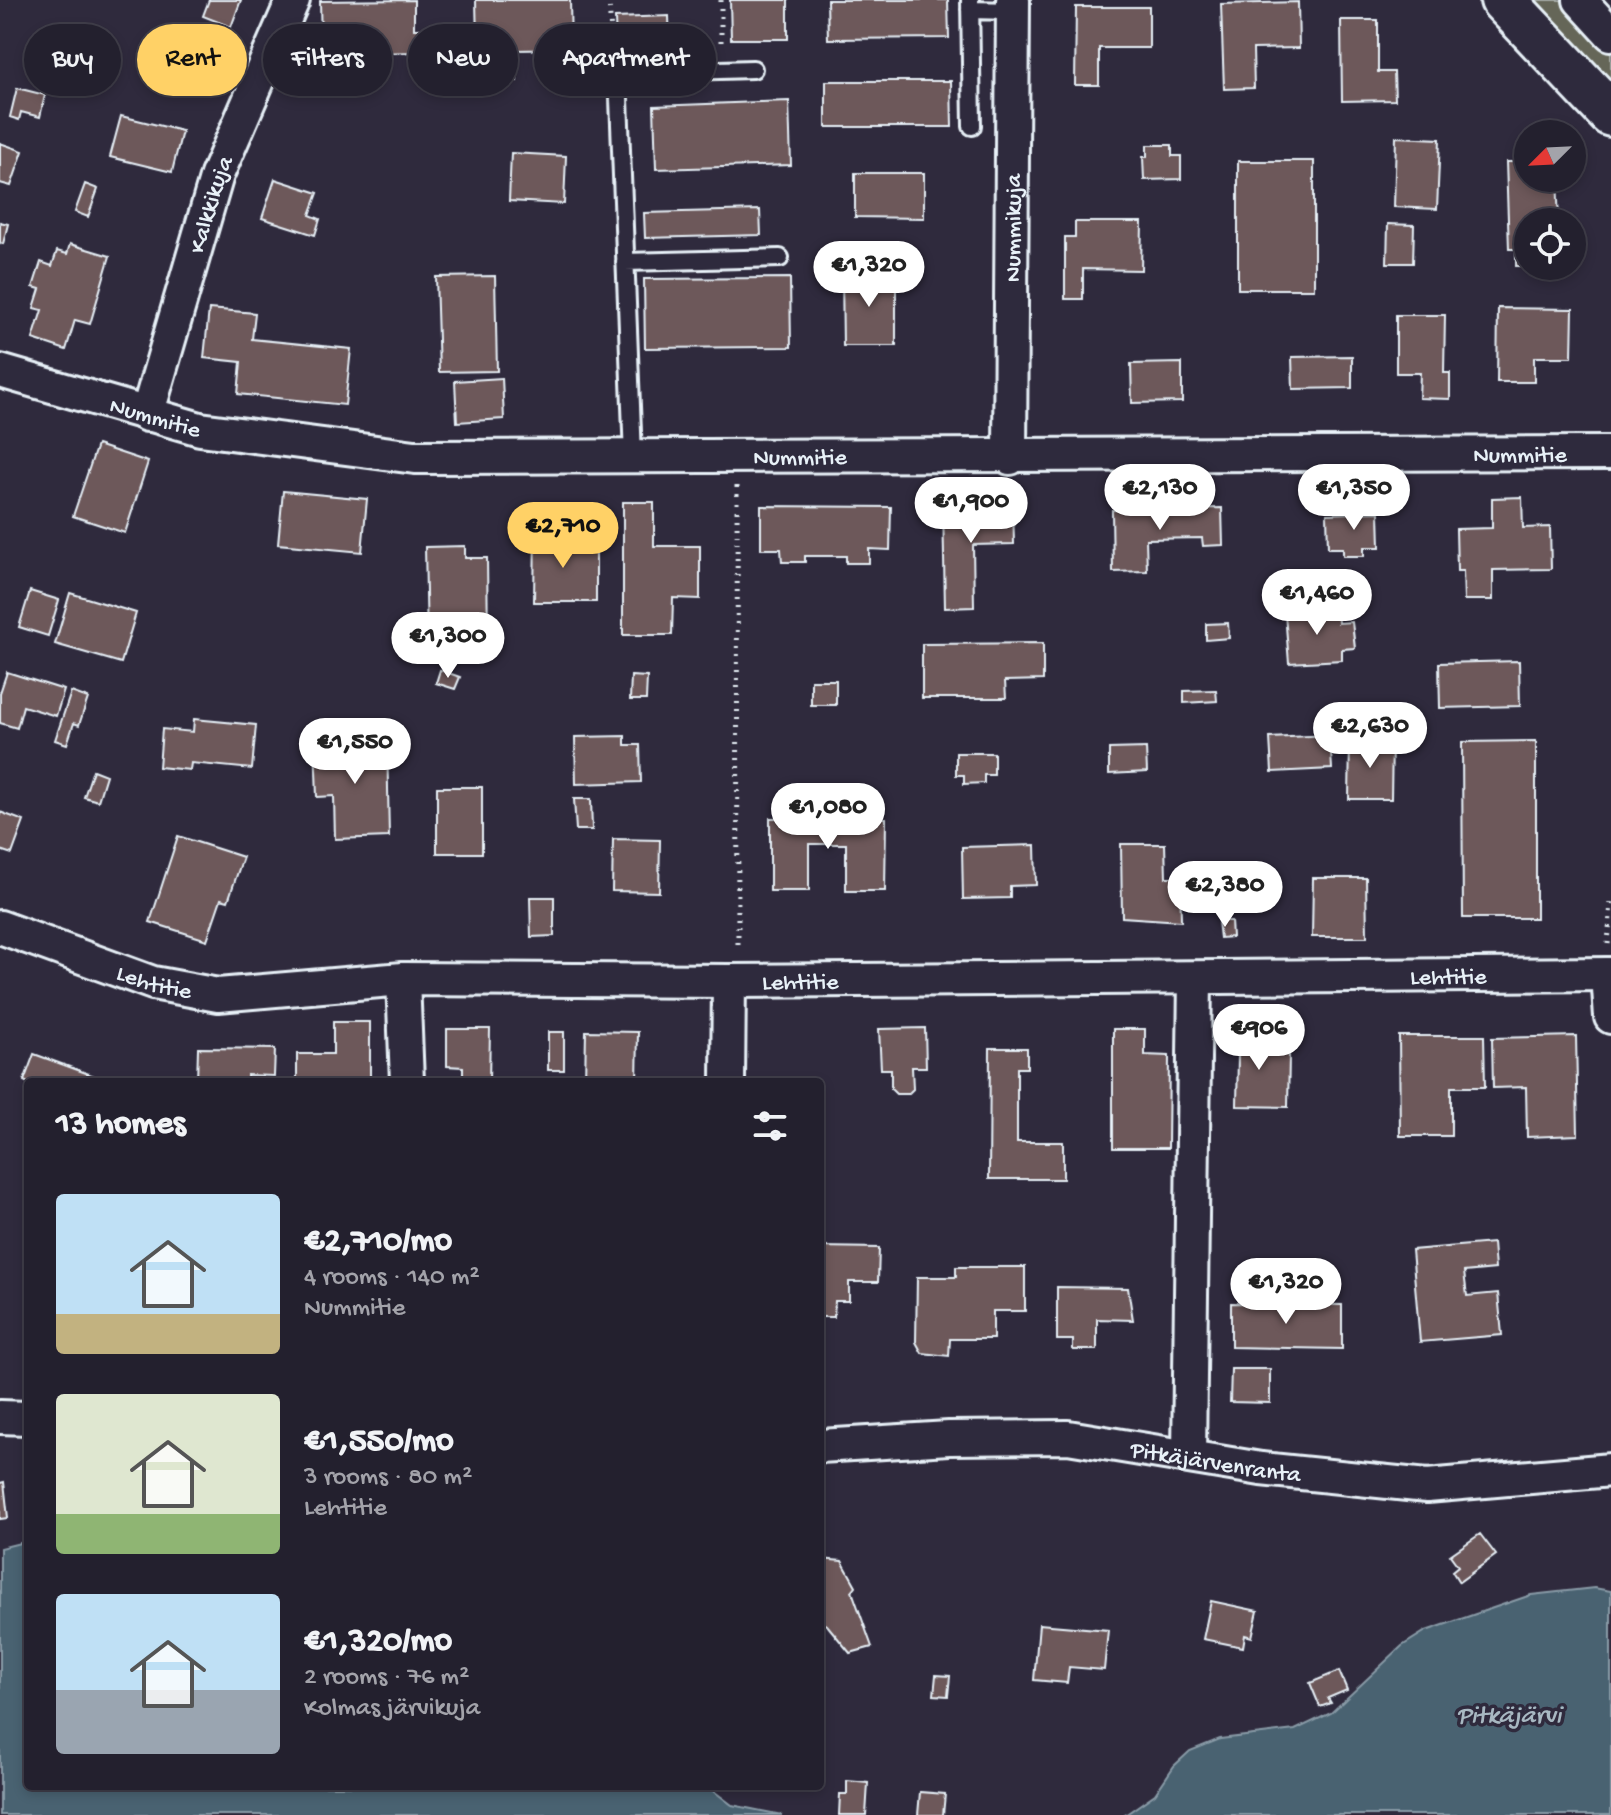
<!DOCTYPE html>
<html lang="en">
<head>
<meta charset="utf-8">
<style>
  body { margin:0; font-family:"Gochi Hand",sans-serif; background:#2f2d3a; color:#f1f3f6; height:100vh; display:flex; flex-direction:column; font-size:30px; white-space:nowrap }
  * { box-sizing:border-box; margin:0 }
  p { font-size:26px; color:#a3a3aa }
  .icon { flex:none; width:44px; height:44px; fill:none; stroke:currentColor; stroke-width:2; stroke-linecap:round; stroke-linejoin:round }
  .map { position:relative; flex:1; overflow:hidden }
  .panel { position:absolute; left:24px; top:1078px; width:800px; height:712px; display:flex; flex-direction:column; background:#23202e; border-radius:8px; box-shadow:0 4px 12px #0003,0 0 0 2px #403e4a }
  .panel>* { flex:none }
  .top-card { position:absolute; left:24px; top:24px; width:800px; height:72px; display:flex; gap:16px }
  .needle { width:52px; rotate:246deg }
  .buttons { position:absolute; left:1514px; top:120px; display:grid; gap:16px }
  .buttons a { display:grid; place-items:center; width:72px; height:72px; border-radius:50%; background:#23202e; box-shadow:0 4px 12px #0003,0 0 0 2px #403e4a; font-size:40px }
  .price { position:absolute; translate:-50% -68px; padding:0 18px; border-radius:28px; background:#fff; color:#222; font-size:26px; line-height:52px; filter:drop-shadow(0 2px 4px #0008) }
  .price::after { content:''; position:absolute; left:50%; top:48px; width:24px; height:18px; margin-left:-12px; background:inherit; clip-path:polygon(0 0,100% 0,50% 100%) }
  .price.selected { background:#ffd166; color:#111 }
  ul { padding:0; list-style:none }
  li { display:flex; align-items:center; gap:24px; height:200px; padding:0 32px }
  li span { display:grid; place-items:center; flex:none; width:224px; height:160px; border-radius:8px; color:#555 }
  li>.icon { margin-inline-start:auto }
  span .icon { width:96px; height:96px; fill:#fffc; stroke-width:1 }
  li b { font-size:34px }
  h2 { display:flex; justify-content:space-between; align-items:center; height:96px; padding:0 32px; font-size:34px }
  .tag { padding:0 28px; border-radius:36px; background:#23202e; box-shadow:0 4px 12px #0003,0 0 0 2px #403e4a; font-size:28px; line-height:72px }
  .tag.selected { background:#ffd166; color:#111 }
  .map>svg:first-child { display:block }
  .green { fill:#656658; stroke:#a6aca8; stroke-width:2 }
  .water { fill:#496271; stroke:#899ba7; stroke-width:2 }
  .building { fill:#6d585a; stroke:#e8f1f8; stroke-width:2 }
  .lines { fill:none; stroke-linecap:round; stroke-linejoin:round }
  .lane-casing { stroke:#e8f1f8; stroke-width:22 }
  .street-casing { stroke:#e8f1f8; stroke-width:38 }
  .primary-casing { stroke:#e8f1f8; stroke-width:50 }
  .path { stroke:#e8f1f8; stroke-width:5; stroke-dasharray:2 6; stroke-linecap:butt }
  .lane { stroke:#2f2a3d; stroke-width:16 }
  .street { stroke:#2f2a3d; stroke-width:32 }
  .primary { stroke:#2f2a3d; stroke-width:44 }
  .labels { text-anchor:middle; stroke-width:7; stroke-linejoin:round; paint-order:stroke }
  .street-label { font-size:24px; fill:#e8f1f8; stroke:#2f2a3d }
  .water-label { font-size:26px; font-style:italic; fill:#a8b8c2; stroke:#2f2a3d }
</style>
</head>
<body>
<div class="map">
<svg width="1611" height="1815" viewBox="0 0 1611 1815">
  <rect width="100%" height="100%" fill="#2f2a3d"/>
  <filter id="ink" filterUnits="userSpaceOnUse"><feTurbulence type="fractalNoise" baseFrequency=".0125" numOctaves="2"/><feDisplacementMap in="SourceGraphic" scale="16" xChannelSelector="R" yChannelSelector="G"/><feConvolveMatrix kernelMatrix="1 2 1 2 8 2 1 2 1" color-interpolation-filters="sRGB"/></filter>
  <g filter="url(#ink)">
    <!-- green -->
    <path class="green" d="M 1527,0 L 1561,0 L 1611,52 L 1611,84 Z"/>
    <!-- water -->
    <path class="water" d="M 28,1541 L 28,1786 L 707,1786 L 732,1805 L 782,1815 L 0,1815 L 0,1548 Z
      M 1594,1588 L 1611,1591 L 1611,1815 L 1125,1815 L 1155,1794 L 1174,1766 L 1190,1751 L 1220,1739 L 1295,1730 L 1331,1713 L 1402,1646 L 1426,1631 L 1531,1595 Z"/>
    <!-- building -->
    <path class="building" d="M 209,0 L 241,0 L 231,27 L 203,16 Z
      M 414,0 L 414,29 L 420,29 L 420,52 L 372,53 L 373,85 L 322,86 L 320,1 Z
      M 476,0 L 570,0 L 571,49 L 516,50 L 517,81 L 478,81 Z
      M 730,0 L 788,0 L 788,39 L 731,39 Z
      M 827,0 L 948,0 L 949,38 L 828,39 Z
      M 1298,2 L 1299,48 L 1253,49 L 1254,88 L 1224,89 L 1221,4 Z
      M 1076,7 L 1149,7 L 1149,48 L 1099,48 L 1099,85 L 1075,85 Z
      M 669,16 L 670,45 L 616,47 L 615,18 Z
      M 1341,20 L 1378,20 L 1378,72 L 1394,72 L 1395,100 L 1342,101 Z
      M 826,81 L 951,81 L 952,127 L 826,127 Z
      M 17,88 L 45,95 L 40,117 L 21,112 L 19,120 L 10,117 Z
      M 789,101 L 791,165 L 656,169 L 654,106 Z
      M 121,116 L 182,131 L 172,172 L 110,157 Z
      M 1396,137 L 1440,139 L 1437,209 L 1394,207 Z
      M 0,143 L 23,151 L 11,186 L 0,183 Z
      M 1147,145 L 1172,145 L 1172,156 L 1181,156 L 1181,179 L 1144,180 L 1143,157 L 1147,157 Z
      M 511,153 L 566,156 L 564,204 L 509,201 Z
      M 1238,161 L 1314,161 L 1314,289 L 1238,289 Z
      M 1506,162 L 1528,162 L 1528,178 L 1557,178 L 1559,222 L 1528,222 L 1528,266 L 1516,266 L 1516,249 L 1509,249 Z
      M 855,173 L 924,173 L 924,218 L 855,217 Z
      M 275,179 L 318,193 L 310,215 L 320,219 L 315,235 L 262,218 Z
      M 85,184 L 98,189 L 88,217 L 75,212 Z
      M 760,210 L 761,235 L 645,238 L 644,213 Z
      M 0,222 L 8,224 L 3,244 L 0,243 Z
      M 1075,222 L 1142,222 L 1141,270 L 1083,269 L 1083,299 L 1065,299 L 1065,237 L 1075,237 Z
      M 1388,224 L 1414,225 L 1413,263 L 1387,263 Z
      M 70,244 L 110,256 L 90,324 L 75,320 L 66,350 L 33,339 L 42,310 L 34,308 L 40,289 L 33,287 L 41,262 L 52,266 L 57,251 L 67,254 Z
      M 842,273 L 896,273 L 896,346 L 843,346 Z
      M 495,276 L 497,371 L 439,372 L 436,277 Z
      M 790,278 L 791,347 L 645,348 L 644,279 Z
      M 1498,308 L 1573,309 L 1572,357 L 1534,357 L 1534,382 L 1497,382 Z
      M 209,309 L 255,313 L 252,339 L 351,349 L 345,405 L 238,394 L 241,362 L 204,358 Z
      M 1396,315 L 1445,315 L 1444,373 L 1450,373 L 1450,399 L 1419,398 L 1420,373 L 1396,373 Z
      M 1352,356 L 1352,388 L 1293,389 L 1292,357 Z
      M 1182,363 L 1182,402 L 1132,403 L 1131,364 Z
      M 502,378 L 504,419 L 457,422 L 455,381 Z
      M 97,445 L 148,462 L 125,533 L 73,516 Z
      M 283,491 L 367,499 L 362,552 L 278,544 Z
      M 1522,497 L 1523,528 L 1550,527 L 1551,569 L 1493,570 L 1493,600 L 1464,600 L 1463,571 L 1457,571 L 1456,529 L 1492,528 L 1492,498 Z
      M 623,502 L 654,502 L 654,546 L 700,546 L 700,599 L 673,598 L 672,635 L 623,635 Z
      M 943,505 L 1013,505 L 1014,544 L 973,545 L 974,607 L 945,608 Z
      M 761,506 L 891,507 L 890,550 L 869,549 L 869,563 L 846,563 L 846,556 L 805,556 L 805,562 L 782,562 L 781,549 L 761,549 Z
      M 1222,508 L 1223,545 L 1203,546 L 1202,538 L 1146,539 L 1147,571 L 1113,572 L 1112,510 Z
      M 1379,512 L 1380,547 L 1364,547 L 1364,556 L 1343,556 L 1343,548 L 1328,548 L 1327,514 Z
      M 535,529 L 564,530 L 564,548 L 596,547 L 596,602 L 534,602 Z
      M 465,546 L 465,558 L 487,558 L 488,639 L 427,640 L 425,547 Z
      M 30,591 L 59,600 L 48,636 L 19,627 Z
      M 70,593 L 136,613 L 121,663 L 55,644 Z
      M 1337,610 L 1338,623 L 1352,622 L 1355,648 L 1342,649 L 1342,660 L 1289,663 L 1285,614 Z
      M 1228,623 L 1229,638 L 1206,640 L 1206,624 Z
      M 1043,643 L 1043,680 L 1005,681 L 1006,698 L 922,698 L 922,644 Z
      M 1519,661 L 1520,706 L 1440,708 L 1439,663 Z
      M 440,670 L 460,677 L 455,689 L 436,683 Z
      M 7,672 L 64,690 L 56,716 L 23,706 L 17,728 L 0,723 L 0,693 Z
      M 631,676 L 647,677 L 646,700 L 630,700 Z
      M 811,680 L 836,680 L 836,705 L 811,705 Z
      M 1216,690 L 1217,701 L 1184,703 L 1184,691 Z
      M 71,692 L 88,698 L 79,725 L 74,723 L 67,744 L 55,740 Z
      M 194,719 L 256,725 L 252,769 L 191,763 L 190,770 L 159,767 L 162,729 L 193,732 Z
      M 1330,735 L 1332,769 L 1272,772 L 1270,738 Z
      M 625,736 L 625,745 L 640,745 L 641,782 L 576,784 L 575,737 Z
      M 387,739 L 389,837 L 335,839 L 334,796 L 317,797 L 315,741 Z
      M 1350,740 L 1392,741 L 1391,799 L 1349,799 Z
      M 1536,741 L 1536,918 L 1463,918 L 1462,742 Z
      M 1146,748 L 1147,772 L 1109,774 L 1109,749 Z
      M 956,753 L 994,753 L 994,775 L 984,775 L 984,783 L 964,784 L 964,775 L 956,775 Z
      M 93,770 L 106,775 L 98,801 L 84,797 Z
      M 437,787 L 482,787 L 482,853 L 437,853 Z
      M 574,799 L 591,799 L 592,830 L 576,830 Z
      M 0,812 L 24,821 L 12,854 L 0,850 Z
      M 770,818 L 886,818 L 885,891 L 846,891 L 846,844 L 809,844 L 809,891 L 770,891 Z
      M 178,836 L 243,857 L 228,901 L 221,899 L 207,940 L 150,922 Z
      M 613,839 L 660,840 L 659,892 L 612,891 Z
      M 1121,844 L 1165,844 L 1166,877 L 1180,877 L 1181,921 L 1122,917 Z
      M 1035,845 L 1036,885 L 1010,886 L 1010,898 L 963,899 L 962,847 Z
      M 1313,878 L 1366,878 L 1367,937 L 1312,937 Z
      M 530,897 L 554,897 L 554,936 L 531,937 Z
      M 1218,921 L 1231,921 L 1232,937 L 1220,938 Z
      M 333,1022 L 370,1022 L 370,1082 L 297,1082 L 297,1054 L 333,1054 Z
      M 1233,1027 L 1261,1027 L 1260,1054 L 1289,1055 L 1288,1107 L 1237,1106 L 1238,1055 L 1233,1055 Z
      M 925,1028 L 926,1067 L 912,1067 L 913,1089 L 908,1094 L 896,1094 L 891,1089 L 891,1069 L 881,1069 L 879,1029 Z
      M 447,1029 L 490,1029 L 489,1082 L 463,1082 L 463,1067 L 447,1066 Z
      M 1113,1029 L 1145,1029 L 1145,1055 L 1169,1056 L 1168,1148 L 1113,1148 Z
      M 586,1031 L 638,1032 L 637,1082 L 585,1082 Z
      M 548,1032 L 564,1032 L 564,1070 L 548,1070 Z
      M 1399,1036 L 1484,1036 L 1485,1087 L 1451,1087 L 1451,1136 L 1400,1136 Z
      M 1576,1036 L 1578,1135 L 1527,1137 L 1526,1087 L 1493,1088 L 1492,1038 Z
      M 198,1048 L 275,1049 L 274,1076 L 247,1075 L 247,1082 L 197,1082 Z
      M 990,1048 L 1027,1048 L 1027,1068 L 1017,1068 L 1017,1142 L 1063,1142 L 1063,1179 L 989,1179 Z
      M 34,1054 L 108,1081 L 107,1082 L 28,1083 L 24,1081 Z
      M 1493,1243 L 1495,1269 L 1464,1272 L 1467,1296 L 1498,1293 L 1502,1335 L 1420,1342 L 1412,1250 Z
      M 820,1247 L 879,1248 L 878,1282 L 849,1282 L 849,1301 L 835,1301 L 834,1317 L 820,1317 Z
      M 956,1267 L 1025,1267 L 1025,1311 L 993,1311 L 993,1339 L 950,1339 L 949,1356 L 922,1353 L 916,1342 L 917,1277 L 956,1277 Z
      M 1057,1287 L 1128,1288 L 1133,1320 L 1097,1319 L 1097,1350 L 1073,1350 L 1073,1340 L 1057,1340 Z
      M 1231,1303 L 1342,1305 L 1342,1349 L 1231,1347 Z
      M 1231,1369 L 1270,1369 L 1270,1403 L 1230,1402 Z
      M 4,1482 L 8,1518 L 0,1519 L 0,1483 Z
      M 1480,1534 L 1496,1555 L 1459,1582 L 1452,1571 L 1458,1566 L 1450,1555 Z
      M 820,1559 L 842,1561 L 856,1586 L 852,1591 L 872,1647 L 850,1653 L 827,1625 L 820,1623 Z
      M 1211,1601 L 1258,1611 L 1252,1637 L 1245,1635 L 1243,1647 L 1203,1639 Z
      M 1039,1624 L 1108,1630 L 1104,1670 L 1069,1667 L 1067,1683 L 1034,1680 Z
      M 1339,1671 L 1347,1690 L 1328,1698 L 1331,1703 L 1320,1707 L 1310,1683 Z
      M 936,1675 L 950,1676 L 948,1696 L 934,1695 Z
      M 847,1781 L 868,1783 L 866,1815 L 839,1815 L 840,1794 L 847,1794 Z
      M 920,1792 L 945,1794 L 943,1815 L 918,1815 Z"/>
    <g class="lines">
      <!-- lane casing -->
      <g class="lane-casing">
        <path id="lane" d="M 970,0 L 972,126
          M 970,10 L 1013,11
          M 625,262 L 780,258
          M 633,457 L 618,73 L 753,69"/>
      </g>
      <!-- street casing -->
      <g class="street-casing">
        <g id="street">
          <path d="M 1580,0 L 1611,34"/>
          <path id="s1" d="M 0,371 L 200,429 L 415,457 L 1611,453"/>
          <path id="s2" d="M 147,415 L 217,175 L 293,0"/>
          <path id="s3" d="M 1010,458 L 1013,0"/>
          <path id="s4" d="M 0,927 L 153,983 L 218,995 L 403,979 L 729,981 L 1611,974"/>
          <path d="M 1608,974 L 1611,1017"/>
          <path d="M 403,979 L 407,1082"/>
          <path d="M 728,1082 L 729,981"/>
          <path d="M 0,1417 L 28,1418"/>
          <path id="s5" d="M 820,1446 L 949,1438 L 1068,1437 L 1261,1469 L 1427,1486 L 1611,1470"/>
          <path d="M 1189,1455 L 1195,978"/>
        </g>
      </g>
      <!-- primary casing -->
      <g class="primary-casing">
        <path id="primary" d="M 1503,0 L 1611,114"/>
      </g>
      <!-- path -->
      <path class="path" d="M 609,0 L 612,53
        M 721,0 L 721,45
        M 737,486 L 738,948
        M 1608,944 L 1611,901"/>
      <!-- lane -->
      <use href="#lane" class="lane"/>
      <!-- street -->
      <use href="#street" class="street"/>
      <!-- primary -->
      <use href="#primary" class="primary"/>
    </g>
  </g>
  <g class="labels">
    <!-- street labels -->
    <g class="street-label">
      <text dy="8" stroke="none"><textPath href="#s2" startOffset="220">Kalkkikuja</textPath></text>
      <text dy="8" stroke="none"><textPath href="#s3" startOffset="230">Nummikuja</textPath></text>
      <text dy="8" stroke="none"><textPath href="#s1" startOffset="162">Nummitie</textPath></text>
      <text dy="8" stroke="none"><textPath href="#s1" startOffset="1530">Nummitie</textPath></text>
      <text dy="8" stroke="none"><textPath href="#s1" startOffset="810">Nummitie</textPath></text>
      <text dy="8" stroke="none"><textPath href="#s4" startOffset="1460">Lehtitie</textPath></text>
      <text dy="8" stroke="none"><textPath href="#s4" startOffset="164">Lehtitie</textPath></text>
      <text dy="8" stroke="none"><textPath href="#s4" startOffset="812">Lehtitie</textPath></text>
      <text dy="8" stroke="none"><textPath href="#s5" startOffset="398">Pitkäjärvenranta</textPath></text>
    </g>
    <!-- water labels -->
    <g class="water-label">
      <text x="1509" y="1722">Pitkäjärvi</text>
    </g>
  </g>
</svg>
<div class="buttons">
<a><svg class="needle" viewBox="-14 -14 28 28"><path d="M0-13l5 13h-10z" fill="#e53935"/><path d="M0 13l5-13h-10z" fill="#a3a3aa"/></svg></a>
<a><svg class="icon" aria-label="locate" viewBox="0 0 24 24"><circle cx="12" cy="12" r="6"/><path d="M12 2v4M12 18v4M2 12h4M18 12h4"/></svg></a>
</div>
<b class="price" style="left:869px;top:309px">€1,320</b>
<b class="price" style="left:1160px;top:532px">€2,130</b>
<b class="price" style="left:1354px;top:532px">€1,350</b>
<b class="price" style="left:971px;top:545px">€1,900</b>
<b class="price selected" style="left:563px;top:570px">€2,710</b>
<b class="price" style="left:1317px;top:637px">€1,460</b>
<b class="price" style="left:448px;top:680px">€1,300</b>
<b class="price" style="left:1370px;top:770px">€2,630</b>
<b class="price" style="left:355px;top:786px">€1,550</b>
<b class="price" style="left:828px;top:851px">€1,080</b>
<b class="price" style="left:1225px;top:929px">€2,380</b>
<b class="price" style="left:1259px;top:1072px">€906</b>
<b class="price" style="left:1286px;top:1326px">€1,320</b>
<div class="top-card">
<a class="tag">Buy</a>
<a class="tag selected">Rent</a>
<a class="tag">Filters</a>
<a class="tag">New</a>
<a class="tag">Apartment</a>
</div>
<section class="panel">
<h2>13 homes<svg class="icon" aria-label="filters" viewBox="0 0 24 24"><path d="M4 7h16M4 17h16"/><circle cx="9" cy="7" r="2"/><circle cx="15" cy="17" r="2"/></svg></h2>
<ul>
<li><span style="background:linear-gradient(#bfe0f5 75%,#c2b280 0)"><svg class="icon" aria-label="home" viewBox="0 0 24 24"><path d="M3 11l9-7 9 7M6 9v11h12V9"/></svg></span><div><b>€2,710/mo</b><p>4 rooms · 140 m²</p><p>Nummitie</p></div></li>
<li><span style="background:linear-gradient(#dfe7d0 75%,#8fb573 0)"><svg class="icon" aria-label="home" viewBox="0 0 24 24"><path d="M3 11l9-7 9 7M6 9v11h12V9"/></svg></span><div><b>€1,550/mo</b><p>3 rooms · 80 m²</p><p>Lehtitie</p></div></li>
<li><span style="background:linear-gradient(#bfe0f5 60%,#9aa5b1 0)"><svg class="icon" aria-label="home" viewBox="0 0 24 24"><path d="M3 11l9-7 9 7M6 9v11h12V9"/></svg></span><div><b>€1,320/mo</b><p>2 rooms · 76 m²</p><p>Kolmas järvikuja</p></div></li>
</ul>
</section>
</div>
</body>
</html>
